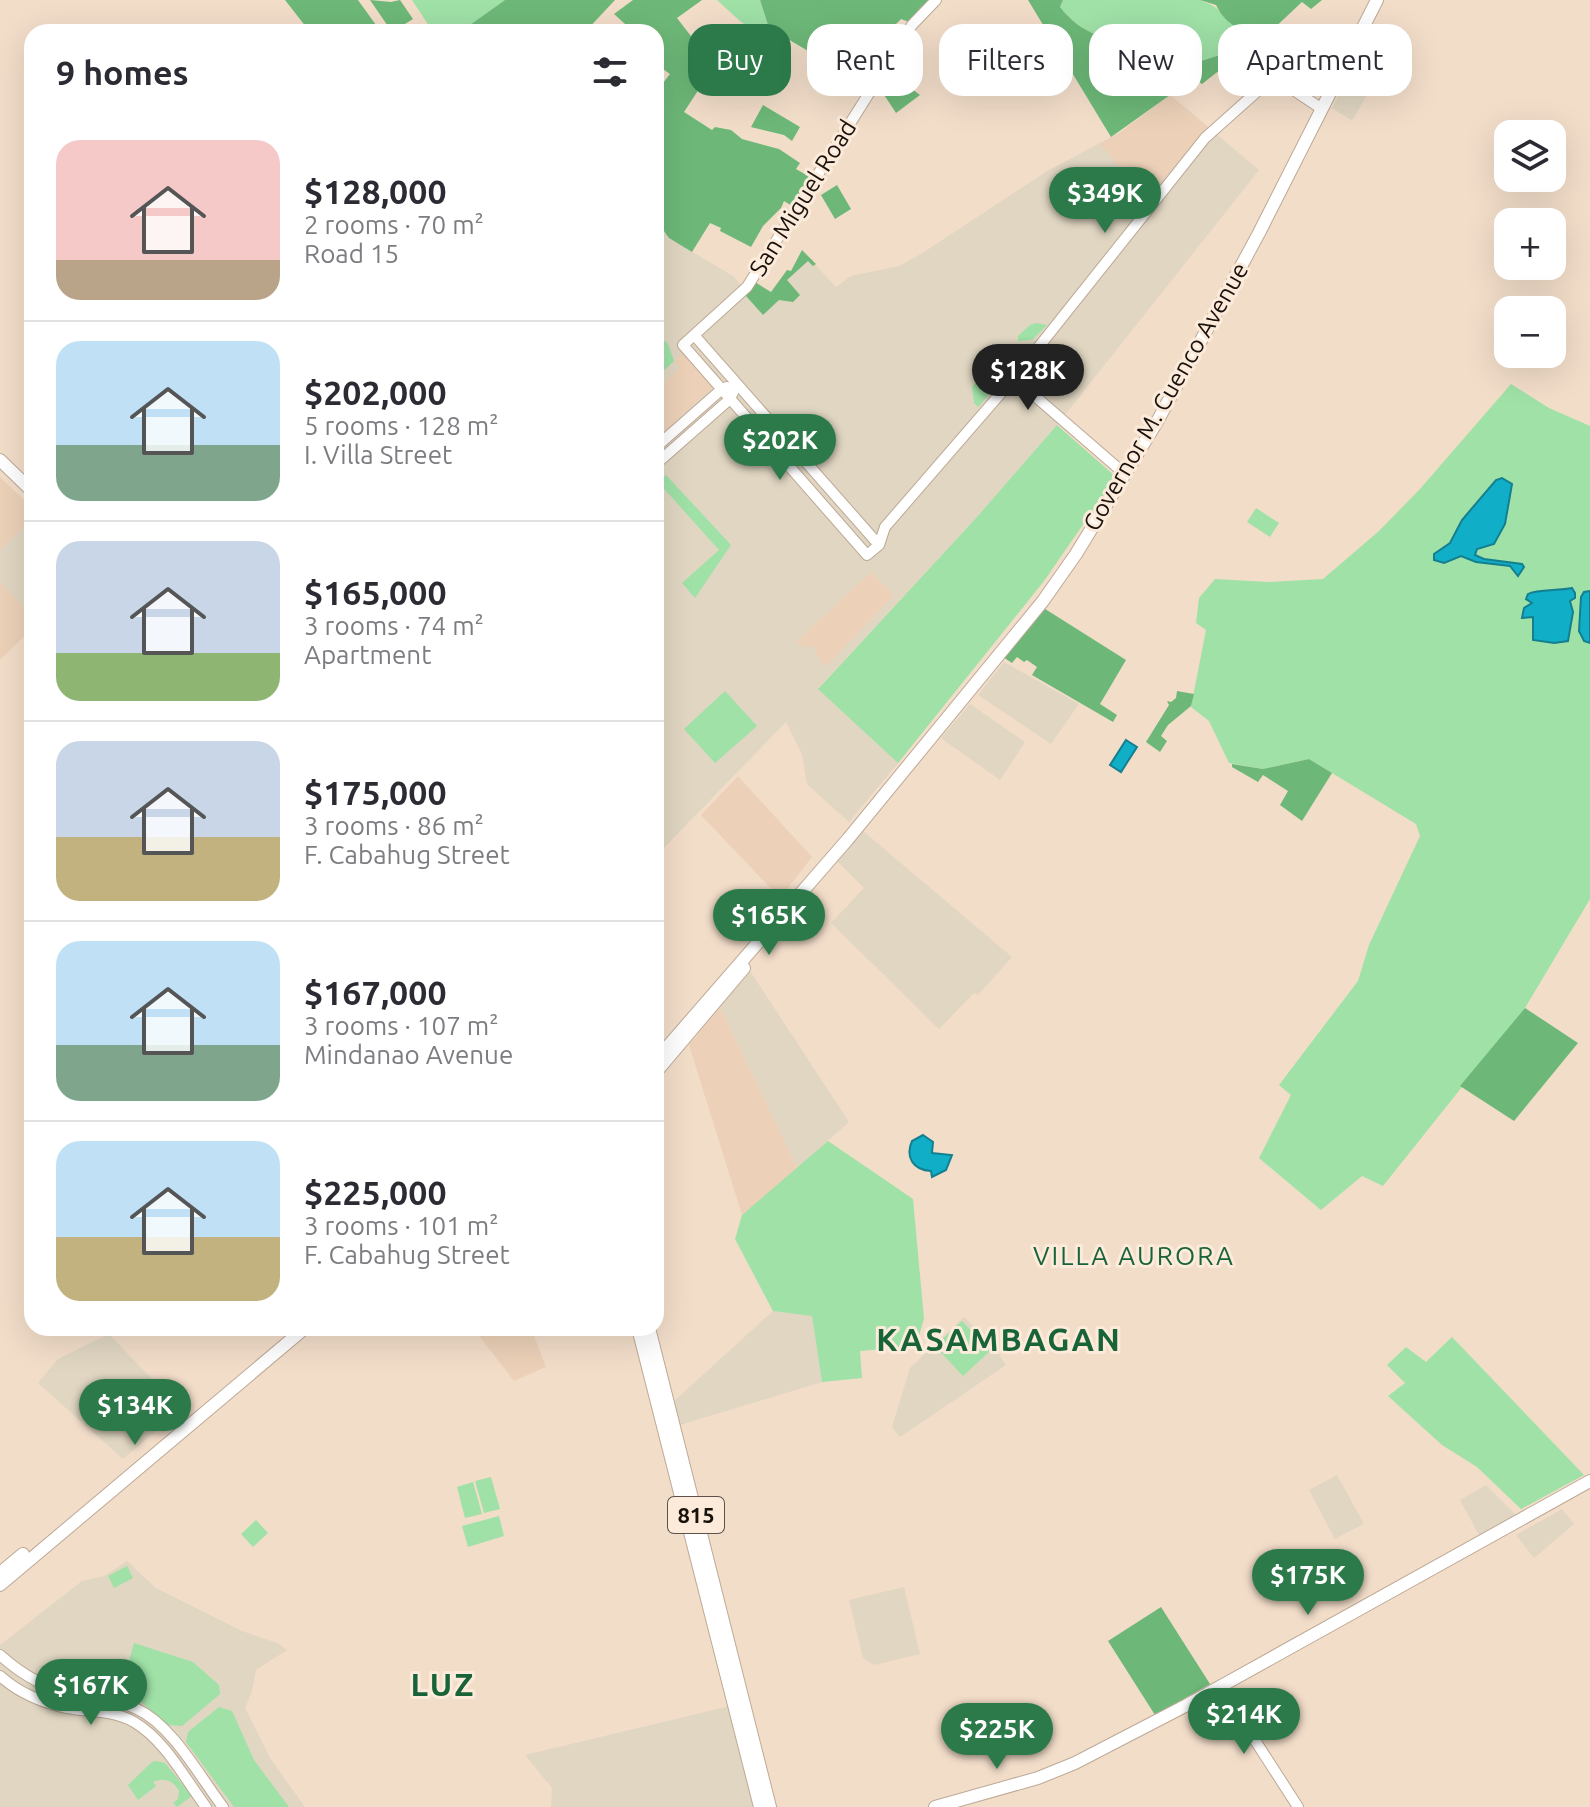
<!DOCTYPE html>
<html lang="en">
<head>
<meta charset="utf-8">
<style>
  body { margin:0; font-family:Ubuntu,sans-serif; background:#f2f2f3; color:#2b2b33; height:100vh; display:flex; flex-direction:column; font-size:30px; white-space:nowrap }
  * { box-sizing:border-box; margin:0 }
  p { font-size:26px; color:#7c7c81 }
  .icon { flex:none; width:44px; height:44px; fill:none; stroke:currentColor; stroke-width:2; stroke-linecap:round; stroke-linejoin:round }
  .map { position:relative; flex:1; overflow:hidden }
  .drawer { position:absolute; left:24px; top:24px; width:640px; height:1312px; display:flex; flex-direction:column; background:#fff; border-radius:24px; box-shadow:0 8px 32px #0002 }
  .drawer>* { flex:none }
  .top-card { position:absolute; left:688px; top:24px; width:760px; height:72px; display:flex; gap:16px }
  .buttons { position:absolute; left:1494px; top:120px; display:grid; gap:16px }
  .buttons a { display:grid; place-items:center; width:72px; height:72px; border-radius:16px; background:#fff; box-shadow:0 8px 32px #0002; font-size:40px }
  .price { position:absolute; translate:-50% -68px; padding:0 18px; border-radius:28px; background:#2c7a4a; color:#fff; font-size:26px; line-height:52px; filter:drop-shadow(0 2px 4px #0008) }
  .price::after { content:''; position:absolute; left:50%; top:48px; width:24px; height:18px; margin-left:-12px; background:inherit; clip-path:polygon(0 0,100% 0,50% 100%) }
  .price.active { background:#222; color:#fff }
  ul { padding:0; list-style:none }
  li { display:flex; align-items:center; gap:24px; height:200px; padding:0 32px }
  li+li { border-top:2px solid #e1e1e2 }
  li span { display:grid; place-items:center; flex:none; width:224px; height:160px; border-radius:24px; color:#555 }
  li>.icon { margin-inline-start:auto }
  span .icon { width:96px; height:96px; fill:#fffc; stroke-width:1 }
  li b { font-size:34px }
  h2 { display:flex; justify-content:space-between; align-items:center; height:96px; padding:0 32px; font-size:34px }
  .chip { padding:0 28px; border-radius:24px; background:#fff; box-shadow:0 8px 32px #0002; font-size:28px; line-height:72px }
  .chip.active { background:#2c7a4a; color:#fff }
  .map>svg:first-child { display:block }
  .commercial { fill:#e0d6c2 }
  .built { fill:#ecd1b8 }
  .green { fill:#9fe1a7 }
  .forest { fill:#6db878 }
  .water { fill:#11aec8; stroke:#137f8f; stroke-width:2 }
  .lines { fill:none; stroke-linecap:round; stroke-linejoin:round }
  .minor-casing { stroke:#bda996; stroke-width:12 }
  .major-casing { stroke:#bda996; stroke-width:14 }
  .minor { stroke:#fff; stroke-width:10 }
  .major { stroke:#fff; stroke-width:12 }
  .labels { text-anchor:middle; stroke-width:6; stroke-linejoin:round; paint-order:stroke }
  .shield { fill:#fcebdb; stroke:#5d5249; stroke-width:2 }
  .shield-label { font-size:22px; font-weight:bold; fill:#19110b }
  .street-label { font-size:24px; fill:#19110b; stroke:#fcebdb }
  .neighbourhood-label { font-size:26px; letter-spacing:2px; fill:#196338; stroke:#fcebdb }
  .district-label { font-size:32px; font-weight:bold; letter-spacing:2px; fill:#196338; stroke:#fcebdb }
</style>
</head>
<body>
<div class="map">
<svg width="1590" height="1807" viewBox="0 0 1590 1807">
  <rect width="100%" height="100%" fill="#f2ddc9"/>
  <!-- commercial -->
  <path class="commercial" d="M 1366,40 L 1391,53 L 1352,121 L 1332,108 Z
    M 1170,95 L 1259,170 L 1057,425 L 977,517 L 818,688 L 898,763 L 849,822 L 807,784 L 802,754 L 786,722 L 656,856 L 656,220 L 669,238 L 733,276 L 759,305 L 809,258 L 836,287 L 851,276 L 899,266 L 921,254 L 1047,171 L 1121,132 Z
    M 32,519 L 32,615 L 0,582 L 0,550 Z
    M 1004,662 L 1079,704 L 1051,744 L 978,695 Z
    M 970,704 L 1025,742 L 1000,780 L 941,738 Z
    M 863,831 L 1012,957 L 978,995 L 974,993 L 939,1029 L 831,923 L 864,888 L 837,861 Z
    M 750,971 L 849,1122 L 797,1168 L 720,1007 Z
    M 773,1311 L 812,1315 L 822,1382 L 680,1425 L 672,1403 Z
    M 964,1317 L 992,1343 L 1006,1365 L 900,1437 L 892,1427 L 910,1368 Z
    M 109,1334 L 181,1410 L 123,1459 L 38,1383 L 58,1359 Z
    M 1337,1475 L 1364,1524 L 1335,1539 L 1309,1490 Z
    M 1486,1485 L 1516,1515 L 1479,1535 L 1460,1500 Z
    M 1562,1509 L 1574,1524 L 1534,1558 L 1516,1535 Z
    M 127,1561 L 156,1588 L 242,1631 L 277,1643 L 287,1650 L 256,1670 L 252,1691 L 245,1708 L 270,1758 L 305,1807 L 0,1807 L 0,1645 L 82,1581 L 104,1576 Z
    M 904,1587 L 920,1654 L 874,1665 L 863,1658 L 849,1600 Z
    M 730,1706 L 755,1807 L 551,1807 L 552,1788 L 525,1755 Z"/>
  <!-- built -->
  <path class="built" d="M 1170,95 L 1208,127 L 1146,200 L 1100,143 L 1121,132 Z
    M 682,353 L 713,387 L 659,437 L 656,432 L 656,390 L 680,368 L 674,361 Z
    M 0,477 L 32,508 L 32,519 L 0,550 Z
    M 871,572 L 894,595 L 825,667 L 813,647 L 809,645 L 806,648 L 796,642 Z
    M 0,582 L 32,615 L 32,629 L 0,660 Z
    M 738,776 L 812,857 L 780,898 L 701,815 Z
    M 720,1007 L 797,1168 L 742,1215 L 689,1045 Z
    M 473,1328 L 531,1328 L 546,1367 L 514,1381 Z"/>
  <!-- green -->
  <path class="green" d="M 412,0 L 505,0 L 460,32 L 433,32 Z
    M 717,0 L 760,0 L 769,28 L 765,36 L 741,22 Z
    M 1063,0 L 1200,0 C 1222,8 1221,14 1237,28 C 1245,34 1252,34 1259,43 L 1201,61 L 1183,62 L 1167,68 L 1147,91 L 1138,91 L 1142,81 L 1133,45 C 1102,37 1081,34 1060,7 Z
    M 1036,323 L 1047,325 L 1032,340 L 1018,341 L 1018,336 L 1030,325 Z
    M 656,333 L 668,344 L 674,361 L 656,378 Z
    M 1012,349 L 1022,350 L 998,381 L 996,365 L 1006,351 Z
    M 986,369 L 992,391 L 978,407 L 974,403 L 972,387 Z
    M 1511,384 L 1549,408 L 1590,426 L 1590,899 L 1525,1008 L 1383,1186 L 1362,1176 L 1321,1210 L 1259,1158 L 1291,1095 L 1279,1085 L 1358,981 L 1369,945 L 1420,836 L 1416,824 L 1309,759 L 1263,769 L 1229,763 L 1209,721 L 1191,707 L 1206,630 L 1196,623 L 1199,598 L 1215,579 L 1268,582 L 1323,579 L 1379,531 L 1420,489 Z
    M 1057,425 L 1116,477 L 1044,581 L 898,763 L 818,689 L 977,517 Z
    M 666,475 L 731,545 L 695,598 L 682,583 L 719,550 L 658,482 Z
    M 1256,508 L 1279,523 L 1270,537 L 1247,522 Z
    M 725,691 L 757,726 L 715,763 L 684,729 Z
    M 828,1141 L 913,1199 L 924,1319 L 916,1346 L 860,1351 L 862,1378 L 822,1382 L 812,1316 L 773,1311 L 735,1239 L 742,1215 Z
    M 962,1321 L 990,1351 L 963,1376 L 935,1346 Z
    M 1452,1337 L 1584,1475 L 1521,1509 L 1477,1467 L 1442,1445 L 1388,1396 L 1405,1383 L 1387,1365 L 1406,1347 L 1426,1362 Z
    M 491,1477 L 500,1509 L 484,1513 L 475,1481 Z
    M 473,1482 L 482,1514 L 465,1518 L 457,1487 Z
    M 499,1516 L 504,1536 L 468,1547 L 462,1526 Z
    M 256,1520 L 268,1533 L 253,1547 L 241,1534 Z
    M 127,1566 L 133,1578 L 114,1588 L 108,1576 Z
    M 134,1643 L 193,1662 L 219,1685 L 220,1694 L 182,1726 L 167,1725 L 140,1701 L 120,1693 Z
    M 219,1707 L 232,1711 L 254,1760 L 289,1807 L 234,1807 L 186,1742 L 188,1732 Z
    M 157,1761 L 165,1763 L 192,1796 L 177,1807 L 173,1803 L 178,1799 L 179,1791 C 174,1780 163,1777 153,1782 L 156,1786 L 138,1800 L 128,1785 L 152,1762 Z"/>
  <!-- forest -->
  <path class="forest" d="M 285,0 L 358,0 L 381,32 L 310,32 Z
    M 370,0 L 391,2 L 400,0 L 413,19 L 392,32 Z
    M 505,0 L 615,0 L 585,32 L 460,32 Z
    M 633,0 L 702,0 L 677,18 L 714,66 L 684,112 L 712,130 L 715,127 L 731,130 L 742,139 L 779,149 L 800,163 L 796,169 L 810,177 L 792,206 L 784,201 L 781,208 L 763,226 L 751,247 L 720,231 L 721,228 L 710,223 L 692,252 L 669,238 L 656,220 L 656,92 L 670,74 L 656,64 L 656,32 L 634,32 L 614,14 Z
    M 760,0 L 930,0 L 909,22 L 901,19 L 894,26 L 890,43 L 896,45 L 868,86 L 769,28 Z
    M 1028,0 L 1063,0 L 1060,7 C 1081,34 1102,37 1133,45 L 1144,65 L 1139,91 L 1147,91 L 1167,68 L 1183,62 L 1201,61 L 1258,43 C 1246,25 1230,33 1216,5 L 1200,0 L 1322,0 L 1311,9 L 1302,2 L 1235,65 L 1230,62 L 1202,84 L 1195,79 L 1167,90 L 1170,95 L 1111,137 Z
    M 888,71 L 920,95 L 896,113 L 879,87 Z
    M 763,105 L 800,127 L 792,141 L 784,135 L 751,127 Z
    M 837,185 L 851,209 L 835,219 L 821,195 Z
    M 802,250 L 816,264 L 813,266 L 808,261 L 787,280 L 800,295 L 793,302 L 779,300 L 763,315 L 746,296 L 755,282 L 771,292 L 787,270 L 791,271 Z
    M 1042,607 L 1126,660 L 1100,704 L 1117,715 L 1113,722 L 1032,675 L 1037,667 L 1027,660 L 1024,662 L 1017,657 L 1012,663 L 1003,657 Z
    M 1177,691 L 1194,694 L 1191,706 L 1168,725 L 1161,736 L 1167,741 L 1160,752 L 1146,742 L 1169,705 L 1167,701 L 1171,702 L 1176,698 Z
    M 1309,759 L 1332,773 L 1302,821 L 1280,805 L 1288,791 L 1263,775 L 1258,782 L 1232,767 L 1232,764 L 1263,769 Z
    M 1525,1008 L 1578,1043 L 1514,1121 L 1460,1086 Z
    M 1161,1607 L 1210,1684 L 1155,1715 L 1108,1641 Z"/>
  <!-- water -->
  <path class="water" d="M 1502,478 L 1512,484 L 1505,524 L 1494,544 L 1477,549 L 1475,555 L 1484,559 L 1522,564 L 1524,567 L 1518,576 L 1510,566 L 1476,562 L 1461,556 L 1444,563 L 1434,560 L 1434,554 L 1450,543 L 1462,520 L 1496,480 Z
    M 1572,588 L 1575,593 L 1575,598 L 1570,601 L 1573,612 L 1568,641 L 1554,643 L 1533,640 L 1533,617 L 1522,618 L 1524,608 L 1532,603 L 1526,599 L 1528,594 C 1537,589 1559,591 1572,588 Z
    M 1590,591 L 1590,643 L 1584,641 L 1579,631 L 1581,597 L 1584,592 Z
    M 1126,740 L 1137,747 L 1121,772 L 1110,765 Z
    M 923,1135 L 933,1142 L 932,1153 L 952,1155 L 946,1170 L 932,1177 L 931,1171 C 913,1170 905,1157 912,1141 Z"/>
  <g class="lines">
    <!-- minor casing -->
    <g class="minor-casing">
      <path id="minor" d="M 936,0 L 912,25 L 747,287 L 683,345 L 867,555 L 879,545 L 885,527 L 1014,378 L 1205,138 L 1270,80 L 1280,81 L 1322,109
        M 694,335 L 879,545
        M 1014,378 L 1126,475
        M 656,447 L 722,389 L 727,387
        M 656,464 L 730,399 L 737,384
        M 0,1655 C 20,1673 44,1688 71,1693 C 94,1698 116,1698 137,1709 C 172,1725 200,1777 223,1807
        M 0,1676 C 18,1692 43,1703 67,1708 C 90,1712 113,1710 134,1722 C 165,1740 185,1779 206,1807
        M 1220,1686 L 1298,1807"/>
    </g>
    <!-- major casing -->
    <g class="major-casing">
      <path id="major" d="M 0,460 L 32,491
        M 656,1060 L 848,839 L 1043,601 L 1076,554 L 1158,420 L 1259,233 L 1377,0
        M 656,1072 L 744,968
        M 638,1328 L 760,1807
        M 649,1328 L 770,1807
        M 0,1573 L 23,1554
        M 0,1585 L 305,1328
        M 935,1807 L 1038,1778 L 1075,1763 L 1187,1705 L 1590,1481"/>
    </g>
    <!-- minor -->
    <use href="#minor" class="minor"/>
    <!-- major -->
    <use href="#major" class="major"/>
  </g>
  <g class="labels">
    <!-- shield labels -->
    <rect class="shield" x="668" y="1497" width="56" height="36" rx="6"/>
    <g class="shield-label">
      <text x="696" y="1523">815</text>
    </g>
    <!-- street labels -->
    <g class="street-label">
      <text transform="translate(803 198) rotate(-58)" y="8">San Miguel Road</text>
      <text transform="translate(1166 397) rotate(-60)" y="8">Governor M. Cuenco Avenue</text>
    </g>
    <!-- neighbourhood labels -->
    <g class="neighbourhood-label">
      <text x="1134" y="1265">VILLA AURORA</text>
    </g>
    <!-- district labels -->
    <g class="district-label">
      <text x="999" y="1351">KASAMBAGAN</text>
      <text x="443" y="1696">LUZ</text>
    </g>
  </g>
</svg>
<div class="buttons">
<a><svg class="icon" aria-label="layers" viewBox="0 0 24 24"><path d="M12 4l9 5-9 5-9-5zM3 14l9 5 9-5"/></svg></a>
<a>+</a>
<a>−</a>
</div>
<b class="price" style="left:1105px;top:235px">$349K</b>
<b class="price active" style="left:1028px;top:412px">$128K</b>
<b class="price" style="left:780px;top:482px">$202K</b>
<b class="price" style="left:769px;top:957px">$165K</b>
<b class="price" style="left:135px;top:1447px">$134K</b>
<b class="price" style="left:1308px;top:1617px">$175K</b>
<b class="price" style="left:91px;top:1727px">$167K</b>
<b class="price" style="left:1244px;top:1756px">$214K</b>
<b class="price" style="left:997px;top:1771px">$225K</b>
<div class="top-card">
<a class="chip active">Buy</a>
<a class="chip">Rent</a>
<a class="chip">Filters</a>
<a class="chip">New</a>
<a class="chip">Apartment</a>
</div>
<section class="drawer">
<h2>9 homes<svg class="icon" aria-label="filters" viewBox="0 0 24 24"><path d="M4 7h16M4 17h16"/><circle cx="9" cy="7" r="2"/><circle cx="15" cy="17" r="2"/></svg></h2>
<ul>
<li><span style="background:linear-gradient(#f6c9c9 75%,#b9a48a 0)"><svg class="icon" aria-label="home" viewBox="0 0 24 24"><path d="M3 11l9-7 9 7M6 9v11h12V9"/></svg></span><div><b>$128,000</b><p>2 rooms · 70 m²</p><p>Road 15</p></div></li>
<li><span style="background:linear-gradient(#bfe0f5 65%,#7fa58c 0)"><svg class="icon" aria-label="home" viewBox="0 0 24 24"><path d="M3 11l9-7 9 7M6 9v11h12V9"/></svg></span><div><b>$202,000</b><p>5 rooms · 128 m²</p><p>I. Villa Street</p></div></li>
<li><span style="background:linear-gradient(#c9d6e8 70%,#8fb573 0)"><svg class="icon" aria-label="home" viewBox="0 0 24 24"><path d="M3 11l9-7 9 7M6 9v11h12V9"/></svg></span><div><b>$165,000</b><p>3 rooms · 74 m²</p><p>Apartment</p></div></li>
<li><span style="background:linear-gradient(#c9d6e8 60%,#c2b280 0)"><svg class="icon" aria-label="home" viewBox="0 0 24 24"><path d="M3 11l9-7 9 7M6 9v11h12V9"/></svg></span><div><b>$175,000</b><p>3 rooms · 86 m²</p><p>F. Cabahug Street</p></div></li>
<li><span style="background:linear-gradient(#bfe0f5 65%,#7fa58c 0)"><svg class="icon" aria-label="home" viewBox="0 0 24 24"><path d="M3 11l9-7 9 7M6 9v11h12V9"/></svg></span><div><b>$167,000</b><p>3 rooms · 107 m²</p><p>Mindanao Avenue</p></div></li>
<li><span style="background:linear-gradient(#bfe0f5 60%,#c2b280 0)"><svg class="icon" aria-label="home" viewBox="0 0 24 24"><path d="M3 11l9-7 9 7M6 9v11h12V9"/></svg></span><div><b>$225,000</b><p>3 rooms · 101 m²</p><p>F. Cabahug Street</p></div></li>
</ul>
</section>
</div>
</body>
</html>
